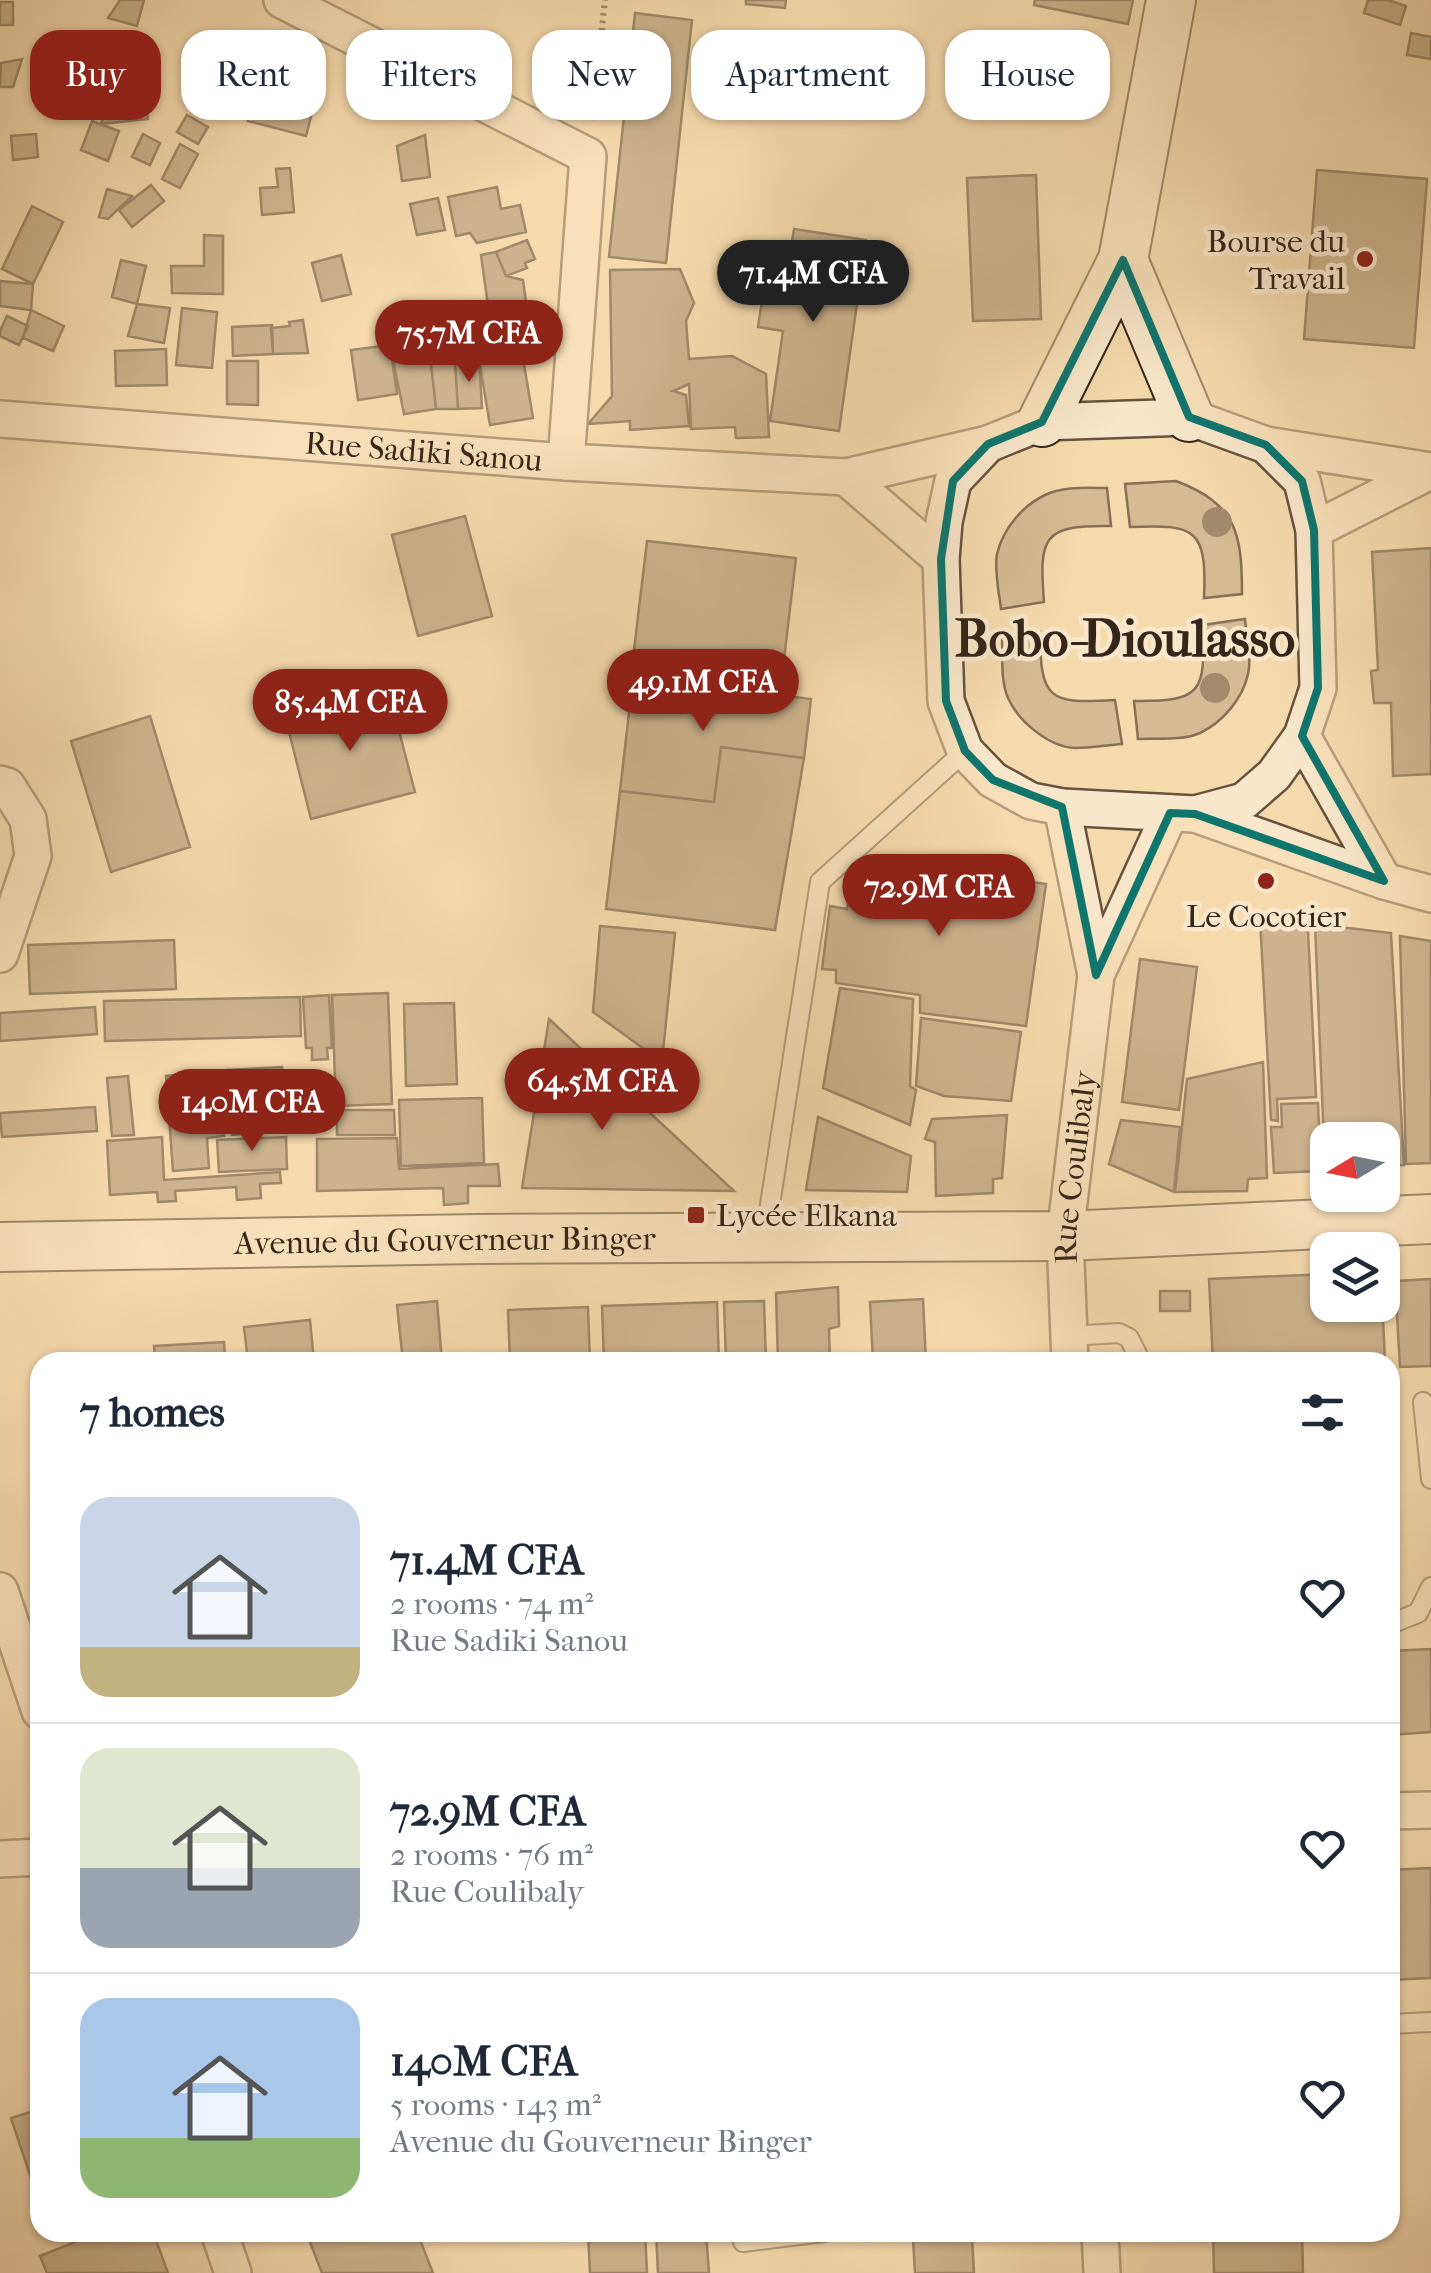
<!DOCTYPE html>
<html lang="en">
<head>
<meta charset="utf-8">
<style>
  body { margin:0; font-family:"IM FELL French Canon",serif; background:#f6f6f7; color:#1f2937; height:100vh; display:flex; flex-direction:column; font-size:38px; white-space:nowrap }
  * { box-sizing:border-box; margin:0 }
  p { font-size:32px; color:#747a83 }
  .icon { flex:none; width:55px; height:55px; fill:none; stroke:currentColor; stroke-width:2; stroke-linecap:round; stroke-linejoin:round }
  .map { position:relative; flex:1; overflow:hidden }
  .details { position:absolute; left:30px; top:1352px; width:1370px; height:890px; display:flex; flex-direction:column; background:#fff; border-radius:30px; box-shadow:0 2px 8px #0004 }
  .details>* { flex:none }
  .banner { position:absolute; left:30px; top:30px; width:1372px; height:90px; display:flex; gap:20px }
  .needle { width:65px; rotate:260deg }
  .controls { position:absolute; left:1310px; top:1122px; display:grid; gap:20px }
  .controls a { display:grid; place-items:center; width:90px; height:90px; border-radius:20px; background:#fff; box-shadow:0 2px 8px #0004; font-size:50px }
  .price { position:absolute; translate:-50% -85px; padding:0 22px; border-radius:35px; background:#8f2418; color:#fff; font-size:32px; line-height:65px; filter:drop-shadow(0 2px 5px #0008) }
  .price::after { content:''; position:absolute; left:50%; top:60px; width:30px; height:22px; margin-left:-15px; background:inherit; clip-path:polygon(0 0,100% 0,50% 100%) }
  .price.active { background:#222; color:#fff }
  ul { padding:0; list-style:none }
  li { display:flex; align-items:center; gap:30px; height:250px; padding:0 50px }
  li+li { border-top:2px solid #e0e1e3 }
  li span { display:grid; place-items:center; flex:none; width:280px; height:200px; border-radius:30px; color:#555 }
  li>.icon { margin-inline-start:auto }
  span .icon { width:120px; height:120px; fill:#fffc; stroke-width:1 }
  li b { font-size:42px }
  h2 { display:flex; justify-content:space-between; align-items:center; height:120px; padding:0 50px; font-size:42px }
  .chip { padding:0 35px; border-radius:30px; background:#fff; box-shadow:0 2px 8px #0004; font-size:35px; line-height:90px }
  .chip.active { background:#8f2418; color:#fff }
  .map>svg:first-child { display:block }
  .green { fill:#d5bb94; stroke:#867056; stroke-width:2.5 }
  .building { fill:#998466; stroke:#362619; stroke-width:2.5 }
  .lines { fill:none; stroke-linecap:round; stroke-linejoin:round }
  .lane-casing { stroke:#66533e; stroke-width:22 }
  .street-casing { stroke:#66533e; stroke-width:40 }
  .secondary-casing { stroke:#362619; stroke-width:52 }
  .path { stroke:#362619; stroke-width:6; stroke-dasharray:2.5 5; stroke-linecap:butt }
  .lane { stroke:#f8e7ca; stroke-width:18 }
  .street { stroke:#f8e7ca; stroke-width:35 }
  .secondary { stroke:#f8e7ca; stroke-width:48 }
  .tree { fill:#a28b6d }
  .marked { fill:none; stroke:#0f766e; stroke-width:8; stroke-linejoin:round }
  .poi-dot { fill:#8f2418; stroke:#f8e7ca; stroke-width:4 }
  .labels { text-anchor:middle; stroke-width:9; stroke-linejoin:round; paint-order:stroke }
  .poi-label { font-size:32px; fill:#362619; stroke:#f8e7ca; text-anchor:end }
  .street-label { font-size:32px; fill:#362619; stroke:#f8e7ca }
  .town-label { font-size:52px; font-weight:bold; fill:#362619; stroke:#f8e7ca }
</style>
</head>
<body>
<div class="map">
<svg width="1431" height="2273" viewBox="0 0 1431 2273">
  <rect width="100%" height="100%" fill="#f5daad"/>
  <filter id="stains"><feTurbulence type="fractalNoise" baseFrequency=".002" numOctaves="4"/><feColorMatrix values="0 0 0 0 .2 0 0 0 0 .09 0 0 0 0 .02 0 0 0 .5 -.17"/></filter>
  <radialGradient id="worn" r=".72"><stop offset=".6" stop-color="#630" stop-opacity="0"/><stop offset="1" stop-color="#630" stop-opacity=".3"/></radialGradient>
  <!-- green -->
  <path class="green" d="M 1176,481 C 1237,504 1242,534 1242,594 L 1204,598 C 1207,529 1196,524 1130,527 L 1125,484 Z
    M 1107,488 L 1111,526 C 1042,525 1039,537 1044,602 L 1001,609 C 999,592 994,570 997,554 C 1003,529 1022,506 1045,495 C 1063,486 1087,488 1107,488 Z
    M 1245,619 C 1246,636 1252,657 1248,674 C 1243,698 1223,722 1200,733 C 1182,741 1157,738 1138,739 L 1134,701 C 1203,702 1206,691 1202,625 Z
    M 1040,632 C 1040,701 1050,704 1115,700 L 1122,744 C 1107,745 1091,748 1075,748 C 1049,747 1019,722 1008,698 C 1000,680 1003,655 1002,636 Z"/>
  <!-- building -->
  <path class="building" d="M 120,0 L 144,0 L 137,26 L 108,18 Z
    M 746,0 L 786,0 L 785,8 L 746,4 Z
    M 1035,0 L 1133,0 L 1128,24 L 1034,5 Z
    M 1368,0 L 1388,0 L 1406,6 L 1400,25 L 1364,13 Z
    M 0,2 L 13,2 L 13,25 L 0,25 Z
    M 635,13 L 692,20 L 666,263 L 609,257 Z
    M 1411,33 L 1431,37 L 1431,59 L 1407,55 Z
    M 22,59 L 13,87 L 0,87 L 1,63 Z
    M 75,63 L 89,86 L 58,95 L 49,79 Z
    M 201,86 L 227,96 L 218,118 L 192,108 Z
    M 255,93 L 313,109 L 306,136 L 248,121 Z
    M 145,96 L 148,119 L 101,124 L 108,101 Z
    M 187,115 L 208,127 L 198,144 L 177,132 Z
    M 92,121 L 119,131 L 108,161 L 81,150 Z
    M 36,134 L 38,157 L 13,160 L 11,136 Z
    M 143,134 L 160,143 L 150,165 L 132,157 Z
    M 425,135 L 430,177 L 402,181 L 397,146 Z
    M 180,144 L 198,154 L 180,188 L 162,179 Z
    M 290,168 L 294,212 L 262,215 L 260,188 L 278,187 L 276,169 Z
    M 1317,170 L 1427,179 L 1414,348 L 1304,339 Z
    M 1036,175 L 1041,319 L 973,321 L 967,178 Z
    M 151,185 L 164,201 L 132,227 L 119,210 Z
    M 497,187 L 501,209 L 520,205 L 526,232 L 477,243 L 470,233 L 456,236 L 448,197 Z
    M 107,189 L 132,196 L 108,219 L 99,217 Z
    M 438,198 L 445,230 L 417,235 L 410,204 Z
    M 32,206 L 63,222 L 33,284 L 2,269 Z
    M 794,229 L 866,240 L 839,431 L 770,421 L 783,331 L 758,327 L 768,261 L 790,254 Z
    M 204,235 L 223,236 L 223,294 L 172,293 L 171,266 L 204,266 Z
    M 527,240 L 535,259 L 525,263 L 527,268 L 506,276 L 496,252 Z
    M 496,252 L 506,276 L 523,280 L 533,352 L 495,357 L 481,255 Z
    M 341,255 L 351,294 L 322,301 L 312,263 Z
    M 121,260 L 146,266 L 137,304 L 112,297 Z
    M 680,269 L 694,303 L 686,321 L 689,359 L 732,356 L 766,374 L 769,437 L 736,438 L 735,427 L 691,429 L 689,384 L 673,391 L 686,395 L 689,426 L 630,430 L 630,421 L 588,424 L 612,396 L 610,270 Z
    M 0,281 L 33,284 L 31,310 L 0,306 Z
    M 137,304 L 170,308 L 164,343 L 128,336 Z
    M 182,308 L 217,312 L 212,368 L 176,365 Z
    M 31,310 L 64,326 L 53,351 L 23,338 Z
    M 7,316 L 28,326 L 19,345 L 0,336 L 0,331 Z
    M 303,320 L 308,353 L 273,354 L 271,328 L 290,326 L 289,322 Z
    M 272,325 L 273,354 L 233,356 L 232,327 Z
    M 390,345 L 397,394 L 358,400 L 351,350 Z
    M 390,345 L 427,351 L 431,364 L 436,409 L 404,414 Z
    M 166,349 L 167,385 L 116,386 L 115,351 Z
    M 522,352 L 533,418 L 490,425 L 479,360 Z
    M 479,360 L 482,408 L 458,409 L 455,362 Z
    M 227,361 L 258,361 L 258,405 L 227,404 Z
    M 455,362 L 458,409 L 436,409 L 431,364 Z
    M 465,516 L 492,616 L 418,636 L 392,535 Z
    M 647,541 L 796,558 L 780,693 L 631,675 Z
    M 1431,548 L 1431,774 L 1393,776 L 1391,703 L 1374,703 L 1371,671 L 1378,670 L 1372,552 Z
    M 633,677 L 811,699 L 804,758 L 721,747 L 714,802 L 620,791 Z
    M 388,689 L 415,792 L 311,819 L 285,716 Z
    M 150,716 L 190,847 L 111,872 L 71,741 Z
    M 721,747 L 804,758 L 775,930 L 606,909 L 620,791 L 714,802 Z
    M 855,858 L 1046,884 L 1026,1026 L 920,1013 L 920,995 L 836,983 L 836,970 L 822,969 L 830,906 L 847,909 Z
    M 1260,919 L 1308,930 L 1316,1097 L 1277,1099 L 1278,1121 L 1271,1120 Z
    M 1315,924 L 1391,933 L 1404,1165 L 1382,1166 L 1382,1140 L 1328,1140 L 1328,1168 L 1325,1168 Z
    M 600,926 L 675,933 L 662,1062 L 593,1012 Z
    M 1400,936 L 1431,941 L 1431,1163 L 1406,1164 Z
    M 174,940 L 176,989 L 30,994 L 28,945 Z
    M 1140,959 L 1197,967 L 1179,1110 L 1122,1102 Z
    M 840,988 L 913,999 L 910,1086 L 916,1090 L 910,1125 L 823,1088 Z
    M 388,993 L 392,1104 L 336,1106 L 332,995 Z
    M 329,995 L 332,1048 L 327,1048 L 328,1059 L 312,1060 L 312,1048 L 306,1048 L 303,997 Z
    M 300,997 L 301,1036 L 105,1041 L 104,1001 Z
    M 454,1003 L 457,1084 L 406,1086 L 404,1004 Z
    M 95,1007 L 97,1034 L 0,1041 L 0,1013 Z
    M 921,1018 L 1021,1032 L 1011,1101 L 944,1096 L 916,1086 Z
    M 549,1019 L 734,1191 L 522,1188 Z
    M 1263,1062 L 1267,1178 L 1248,1179 L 1247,1191 L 1175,1192 L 1187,1079 Z
    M 282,1067 L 287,1131 L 232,1135 L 227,1070 Z
    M 218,1071 L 224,1136 L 207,1138 L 209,1168 L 173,1171 L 166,1076 Z
    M 128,1076 L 134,1135 L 112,1136 L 107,1078 Z
    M 482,1098 L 484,1163 L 401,1166 L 399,1100 Z
    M 1318,1103 L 1321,1171 L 1274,1173 L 1271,1127 L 1282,1127 L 1281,1104 Z
    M 95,1107 L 97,1131 L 2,1137 L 0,1113 Z
    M 337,1110 L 394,1110 L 395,1135 L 337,1135 Z
    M 1007,1115 L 1002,1178 L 993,1179 L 993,1193 L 936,1196 L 935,1142 L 925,1139 L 932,1119 Z
    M 818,1117 L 911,1156 L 907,1192 L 806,1190 Z
    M 1121,1120 L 1180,1127 L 1174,1192 L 1109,1164 Z
    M 162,1137 L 164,1180 L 280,1172 L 281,1183 L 260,1184 L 261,1198 L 237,1200 L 236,1187 L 175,1191 L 176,1201 L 158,1202 L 157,1192 L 110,1195 L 107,1141 Z
    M 286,1137 L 287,1169 L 219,1172 L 217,1140 Z
    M 397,1138 L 399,1169 L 498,1164 L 500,1186 L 468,1186 L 468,1203 L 444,1205 L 443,1188 L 317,1191 L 317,1139 Z
    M 1328,1274 L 1328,1305 L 1382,1305 L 1382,1297 L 1385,1362 L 1213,1362 L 1209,1279 Z
    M 1431,1279 L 1431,1366 L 1400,1367 L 1395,1281 Z
    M 838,1287 L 839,1326 L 829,1329 L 830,1362 L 778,1362 L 776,1293 Z
    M 1160,1291 L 1190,1291 L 1190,1311 L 1160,1311 Z
    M 923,1299 L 926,1362 L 873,1362 L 870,1302 Z
    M 437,1301 L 442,1362 L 403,1362 L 397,1305 Z
    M 764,1301 L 766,1362 L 726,1362 L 724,1302 Z
    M 717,1302 L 719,1362 L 604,1362 L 602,1306 Z
    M 588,1307 L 590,1362 L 510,1362 L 508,1310 Z
    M 310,1320 L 314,1362 L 248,1362 L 244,1327 Z
    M 224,1342 L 225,1362 L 155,1362 L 154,1346 Z
    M 1431,1649 L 1431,1732 L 1390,1735 L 1390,1651 Z
    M 1431,1868 L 1431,1978 L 1390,1980 L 1390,1870 Z
    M 40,2109 L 40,2205 L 11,2118 Z
    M 100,2232 L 153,2232 L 168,2273 L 47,2273 L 40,2256 Z
    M 306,2232 L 417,2232 L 433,2273 L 322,2273 Z
    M 588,2232 L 645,2232 L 647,2273 L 590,2273 Z
    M 656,2232 L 706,2232 L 709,2273 L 658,2273 Z
    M 1213,2232 L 1302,2232 L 1303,2273 L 1214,2273 Z
    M 972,2237 L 974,2273 L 915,2273 L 913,2239 Z"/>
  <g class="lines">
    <!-- lane casing -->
    <g class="lane-casing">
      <path id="lane" d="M 765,1237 L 820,882 L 965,751
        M 1069,1336 L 1119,1333 L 1129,1338 L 1141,1362
        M 1423,1402 L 1431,1479
        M 1390,1624 L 1418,1613 L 1431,1587
        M 1390,2024 L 1431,2022
        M 743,2242 L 824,2232"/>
    </g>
    <!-- street casing -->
    <g class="street-casing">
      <g id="street">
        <path d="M 282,0 L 588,156 L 566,462"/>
        <path d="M 1189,417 L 1266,445 L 1302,481 L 1314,530 L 1318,688 L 1302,736 L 1274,775 L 1244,801 L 1195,814 L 1062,807 L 1031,801 L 993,780 L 965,751 L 946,701 L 941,559 L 944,522 L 953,481 L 988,444 L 1042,422 Z"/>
        <path id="s1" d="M 0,419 L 566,462 L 846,477 L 988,444"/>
        <path d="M 1266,445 L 1431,471"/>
        <path d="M 846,477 L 941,559"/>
        <path d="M 1314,530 L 1430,471"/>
        <path d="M 1302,736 L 1384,881"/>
        <path d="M 0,784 L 7,786 L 28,819 L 33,856 L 0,954"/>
        <path d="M 1062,807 L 1096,975"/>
        <path d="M 1195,814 L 1384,881 L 1431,894"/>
        <path id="s2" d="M 1070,1362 L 1065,1236 L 1096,975 L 1170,813"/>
        <path d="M 0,1591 L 40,1711"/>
        <path d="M 1390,1811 L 1431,1810"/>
        <path d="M 0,1859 L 40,1857"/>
        <path d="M 219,2232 L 233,2273"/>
        <path d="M 1100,2232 L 1102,2273"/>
      </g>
    </g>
    <!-- secondary casing -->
    <g class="secondary-casing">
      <g id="secondary">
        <path d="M 1123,260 L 1189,417"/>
        <path d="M 1042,422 L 1123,260 L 1171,0"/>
        <path id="s3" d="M 0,1247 L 478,1239 L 1065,1236 L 1431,1219"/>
      </g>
    </g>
    <!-- path -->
    <path class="path" d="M 592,120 L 605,0"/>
    <!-- lane -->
    <use href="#lane" class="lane"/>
    <!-- street -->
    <use href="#street" class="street"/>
    <!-- secondary -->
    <use href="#secondary" class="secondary"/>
  </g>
  <!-- trees -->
  <g class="tree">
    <circle cx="1217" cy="522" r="15"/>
    <circle cx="1215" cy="688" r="15"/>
  </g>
  <!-- marked area -->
  <path d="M0 0H1431V2273H0ZM 1123,260 L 1189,417 L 1266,445 L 1302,481 L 1314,530 L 1318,688 L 1302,736 L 1384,881 L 1195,814 L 1170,813 L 1096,975 L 1062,807 L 993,780 L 965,751 L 946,701 L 941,559 L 953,481 L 988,444 L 1042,422 Z" fill="#f5daad" fill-opacity=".55" fill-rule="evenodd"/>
  <path class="marked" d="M 1123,260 L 1189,417 L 1266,445 L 1302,481 L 1314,530 L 1318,688 L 1302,736 L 1384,881 L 1195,814 L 1170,813 L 1096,975 L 1062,807 L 993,780 L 965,751 L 946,701 L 941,559 L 953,481 L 988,444 L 1042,422 Z"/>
  <!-- markers -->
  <g class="poi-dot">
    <circle cx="1365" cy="259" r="10"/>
    <circle cx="1266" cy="881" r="10"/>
    <rect x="686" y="1205" width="20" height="20" rx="5"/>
  </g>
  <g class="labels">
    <!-- poi labels -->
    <g class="poi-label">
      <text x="1345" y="252">Bourse du<tspan x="1345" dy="37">Travail</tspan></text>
      <text x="1266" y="927" text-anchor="middle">Le Cocotier</text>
      <text x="716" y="1226" text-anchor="start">Lycée Elkana</text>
    </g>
    <!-- street labels -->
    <g class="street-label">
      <text dy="11" stroke="none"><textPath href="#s1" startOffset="425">Rue Sadiki Sanou</textPath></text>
      <text dy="11" stroke="none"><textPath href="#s2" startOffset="195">Rue Coulibaly</textPath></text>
      <text dy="11" stroke="none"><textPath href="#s3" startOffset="445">Avenue du Gouverneur Binger</textPath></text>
    </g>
    <!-- town labels -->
    <g class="town-label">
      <text x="1125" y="656">Bobo-Dioulasso</text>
    </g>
  </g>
  <rect width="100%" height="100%" filter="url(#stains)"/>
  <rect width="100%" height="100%" fill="url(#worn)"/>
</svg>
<div class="controls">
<a><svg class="needle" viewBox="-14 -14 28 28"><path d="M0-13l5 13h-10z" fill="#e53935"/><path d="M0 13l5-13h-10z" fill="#747a83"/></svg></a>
<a><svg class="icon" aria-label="layers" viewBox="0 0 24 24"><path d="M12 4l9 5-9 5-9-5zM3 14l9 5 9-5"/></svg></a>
</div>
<b class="price active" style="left:813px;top:325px">71.4M CFA</b>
<b class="price" style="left:469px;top:385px">75.7M CFA</b>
<b class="price" style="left:703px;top:734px">49.1M CFA</b>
<b class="price" style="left:350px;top:754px">85.4M CFA</b>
<b class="price" style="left:939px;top:939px">72.9M CFA</b>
<b class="price" style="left:602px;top:1133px">64.5M CFA</b>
<b class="price" style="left:252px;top:1154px">140M CFA</b>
<div class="banner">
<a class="chip active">Buy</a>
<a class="chip">Rent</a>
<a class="chip">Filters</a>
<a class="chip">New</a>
<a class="chip">Apartment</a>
<a class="chip">House</a>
</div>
<section class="details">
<h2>7 homes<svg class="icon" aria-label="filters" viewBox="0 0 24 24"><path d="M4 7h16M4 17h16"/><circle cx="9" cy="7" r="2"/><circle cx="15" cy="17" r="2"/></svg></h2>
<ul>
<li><span style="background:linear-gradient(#c9d6e8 75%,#c2b280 0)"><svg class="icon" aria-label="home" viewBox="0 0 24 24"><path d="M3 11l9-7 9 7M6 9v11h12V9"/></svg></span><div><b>71.4M CFA</b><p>2 rooms · 74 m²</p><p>Rue Sadiki Sanou</p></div><svg class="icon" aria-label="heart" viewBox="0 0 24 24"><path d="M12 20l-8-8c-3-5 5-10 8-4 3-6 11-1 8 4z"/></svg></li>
<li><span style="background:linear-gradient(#dfe7d0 60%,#9aa5b1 0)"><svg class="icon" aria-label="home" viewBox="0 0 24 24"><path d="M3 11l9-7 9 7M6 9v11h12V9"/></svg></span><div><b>72.9M CFA</b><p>2 rooms · 76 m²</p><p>Rue Coulibaly</p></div><svg class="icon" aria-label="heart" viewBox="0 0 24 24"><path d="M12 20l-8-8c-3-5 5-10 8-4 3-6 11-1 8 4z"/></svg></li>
<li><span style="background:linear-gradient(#a9c7e8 70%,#8fb573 0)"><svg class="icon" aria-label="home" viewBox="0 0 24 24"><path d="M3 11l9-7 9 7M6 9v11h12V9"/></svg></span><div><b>140M CFA</b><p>5 rooms · 143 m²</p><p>Avenue du Gouverneur Binger</p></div><svg class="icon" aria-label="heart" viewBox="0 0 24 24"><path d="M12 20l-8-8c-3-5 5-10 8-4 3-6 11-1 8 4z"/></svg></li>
</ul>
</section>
</div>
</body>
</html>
